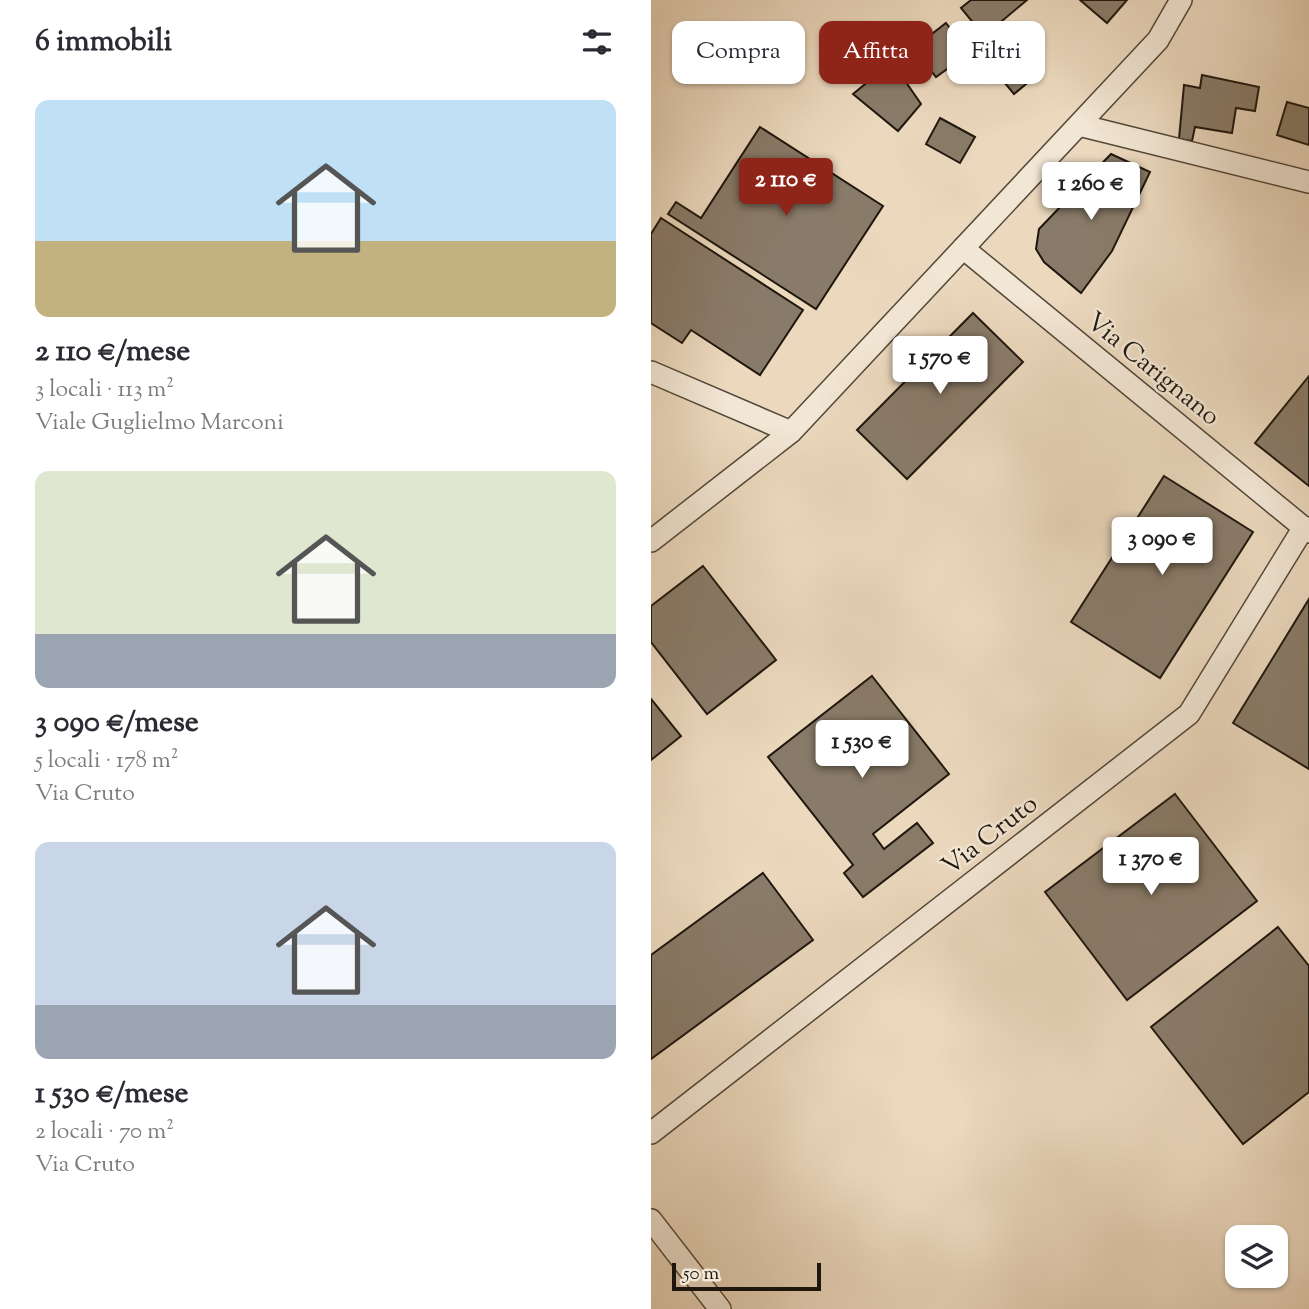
<!DOCTYPE html>
<html lang="it">
<head>
<meta charset="utf-8">
<style>
  body { margin:0; font-family:"Sorts Mill Goudy",serif; background:#f2f2f3; color:#2b2b33; height:100vh; display:flex; flex-direction:column; font-size:26px; white-space:nowrap }
  * { box-sizing:border-box; margin:0 }
  p { font-size:23px; color:#7c7c81 }
  .icon { flex:none; width:38px; height:38px; fill:none; stroke:currentColor; stroke-width:2; stroke-linecap:round; stroke-linejoin:round }
  .map { position:relative; flex:1; overflow:hidden }
  .panel { display:flex; flex-direction:column; background:#fff; width:651px }
  .panel>* { flex:none }
  .guide { position:absolute; left:21px; top:21px; width:532px; height:63px; display:flex; gap:14px }
  .fabs { position:absolute; left:574px; top:1225px; display:grid; gap:14px }
  .fabs a { display:grid; place-items:center; width:63px; height:63px; border-radius:14px; background:#fff; box-shadow:0 2px 5px #0004; font-size:35px }
  .scale { position:absolute; left:21px; bottom:18px; width:149px; box-sizing:border-box; padding-left:7px; border:4px solid #1f170e; border-top:0; font-size:19px; line-height:24px; white-space:nowrap; color:#1f170e; -webkit-text-stroke:5px #f2e6d4; paint-order:stroke }
  .price { position:absolute; translate:-50% -60px; padding:0 16px; border-radius:7px; background:#fff; color:#222; font-size:23px; line-height:46px; filter:drop-shadow(0 2px 4px #0008) }
  .price::after { content:''; position:absolute; left:50%; top:42px; width:21px; height:16px; margin-left:-10px; background:inherit; clip-path:polygon(0 0,100% 0,50% 100%) }
  .price.active { background:#8f2418; color:#fff }
  ul { padding:0; list-style:none }
  li { display:grid; align-content:center; gap:14px; height:371px; padding:0 35px }
  li span { display:grid; place-items:center; height:217px; border-radius:14px; color:#555 }
  li>.icon { margin-inline-start:auto }
  span .icon { width:126px; height:126px; fill:#fffc; stroke-width:1 }
  li b { font-size:30px }
  h2 { display:flex; justify-content:space-between; align-items:center; height:84px; padding:0 35px; font-size:30px }
  .pill { padding:0 24px; border-radius:14px; background:#fff; box-shadow:0 2px 5px #0004; font-size:24px; line-height:63px }
  .pill.active { background:#8f2418; color:#fff }
  main { display:flex; flex:1; min-height:0 }
  .map>svg:first-child { display:block }
  .building { fill:#897b69; stroke:#1f170e; stroke-width:2 }
  .lines { fill:none; stroke-linecap:round; stroke-linejoin:round }
  .street-casing { stroke:#52473a; stroke-width:24 }
  .street { stroke:#f2e6d4; stroke-width:21 }
  .labels { text-anchor:middle; stroke-width:5; stroke-linejoin:round; paint-order:stroke }
  .street-label { font-size:26px; fill:#1f170e; stroke:#f2e6d4 }
</style>
</head>
<body>
<main>
<section class="panel">
<h2>6 immobili<svg class="icon" aria-label="filters" viewBox="0 0 24 24"><path d="M4 7h16M4 17h16"/><circle cx="9" cy="7" r="2"/><circle cx="15" cy="17" r="2"/></svg></h2>
<ul>
<li><span style="background:linear-gradient(#bfe0f5 65%,#c2b280 0)"><svg class="icon" aria-label="home" viewBox="0 0 24 24"><path d="M3 11l9-7 9 7M6 9v11h12V9"/></svg></span><div><b>2 110 €/mese</b><p>3 locali · 113 m²</p><p>Viale Guglielmo Marconi</p></div></li>
<li><span style="background:linear-gradient(#dfe7d0 75%,#9aa5b1 0)"><svg class="icon" aria-label="home" viewBox="0 0 24 24"><path d="M3 11l9-7 9 7M6 9v11h12V9"/></svg></span><div><b>3 090 €/mese</b><p>5 locali · 178 m²</p><p>Via Cruto</p></div></li>
<li><span style="background:linear-gradient(#c9d6e8 75%,#9aa5b1 0)"><svg class="icon" aria-label="home" viewBox="0 0 24 24"><path d="M3 11l9-7 9 7M6 9v11h12V9"/></svg></span><div><b>1 530 €/mese</b><p>2 locali · 70 m²</p><p>Via Cruto</p></div></li>
</ul>
</section>
<div class="map">
<svg width="658" height="1309" viewBox="0 0 658 1309">
  <rect width="100%" height="100%" fill="#ebd8bd"/>
  <filter id="stains"><feTurbulence type="fractalNoise" baseFrequency=".00286" numOctaves="4"/><feColorMatrix values="0 0 0 0 .2 0 0 0 0 .09 0 0 0 0 .02 0 0 0 .5 -.17"/></filter>
  <radialGradient id="worn" r=".72"><stop offset=".6" stop-color="#630" stop-opacity="0"/><stop offset="1" stop-color="#630" stop-opacity=".3"/></radialGradient>
  <!-- building -->
  <path class="building" d="M 320,0 L 376,0 L 333,36 L 310,8 Z
    M 429,0 L 476,0 L 456,23 Z
    M 295,23 L 318,53 L 285,77 L 263,48 Z
    M 363,45 L 387,74 L 363,94 L 339,65 Z
    M 241,62 L 270,104 L 247,131 L 202,94 Z
    M 551,75 L 608,87 L 604,111 L 585,108 L 581,133 L 544,127 L 541,141 L 528,139 L 533,85 L 549,88 Z
    M 636,102 L 658,108 L 658,145 L 626,135 Z
    M 289,118 L 324,137 L 309,163 L 275,144 Z
    M 109,127 L 232,206 L 165,309 L 17,214 L 25,202 L 50,218 Z
    M 460,154 L 499,172 L 461,251 L 430,293 L 393,262 L 385,249 L 388,229 Z
    M 10,218 L 152,310 L 109,375 L 40,330 L 31,343 L 0,323 L 0,234 Z
    M 322,313 L 372,362 L 256,479 L 206,430 Z
    M 658,376 L 658,486 L 604,443 Z
    M 513,476 L 602,532 L 509,678 L 420,622 Z
    M 52,566 L 125,660 L 56,714 L 0,642 L 0,606 Z
    M 658,599 L 658,769 L 582,723 Z
    M 221,676 L 298,774 L 222,834 L 233,849 L 266,823 L 282,843 L 212,897 L 193,873 L 202,865 L 117,757 Z
    M 0,699 L 30,736 L 0,760 Z
    M 524,794 L 606,901 L 476,1000 L 394,892 Z
    M 112,873 L 162,940 L 0,1059 L 0,955 Z
    M 627,927 L 658,966 L 658,1092 L 592,1144 L 500,1027 Z"/>
  <g class="lines">
    <!-- street casing -->
    <g class="street-casing">
      <path id="street" d="M 428,125 L 658,182
        M 312,248 L 658,532
        M 0,372 L 140,432
        M 0,541 L 140,432 L 507,40 L 530,0
        M 0,1133 L 538,714 L 653,527
        M 0,1220 L 69,1309"/>
    </g>
    <!-- street -->
    <use href="#street" class="street"/>
  </g>
  <g class="labels">
    <!-- street labels -->
    <g class="street-label">
      <text transform="translate(503 368) rotate(39)" y="9">Via Carignano</text>
      <text transform="translate(338 834) rotate(-38)" y="9">Via Cruto</text>
    </g>
  </g>
  <rect width="100%" height="100%" filter="url(#stains)"/>
  <rect width="100%" height="100%" fill="url(#worn)"/>
</svg>
<div class="fabs">
<a><svg class="icon" aria-label="layers" viewBox="0 0 24 24"><path d="M12 4l9 5-9 5-9-5zM3 14l9 5 9-5"/></svg></a>
</div>
<div class="scale">50 m</div>
<b class="price active" style="left:135px;top:218px">2 110 €</b>
<b class="price" style="left:440px;top:222px">1 260 €</b>
<b class="price" style="left:289px;top:396px">1 570 €</b>
<b class="price" style="left:511px;top:577px">3 090 €</b>
<b class="price" style="left:211px;top:780px">1 530 €</b>
<b class="price" style="left:500px;top:897px">1 370 €</b>
<div class="guide">
<a class="pill">Compra</a>
<a class="pill active">Affitta</a>
<a class="pill">Filtri</a>
</div>
</div>
</main>
</body>
</html>
